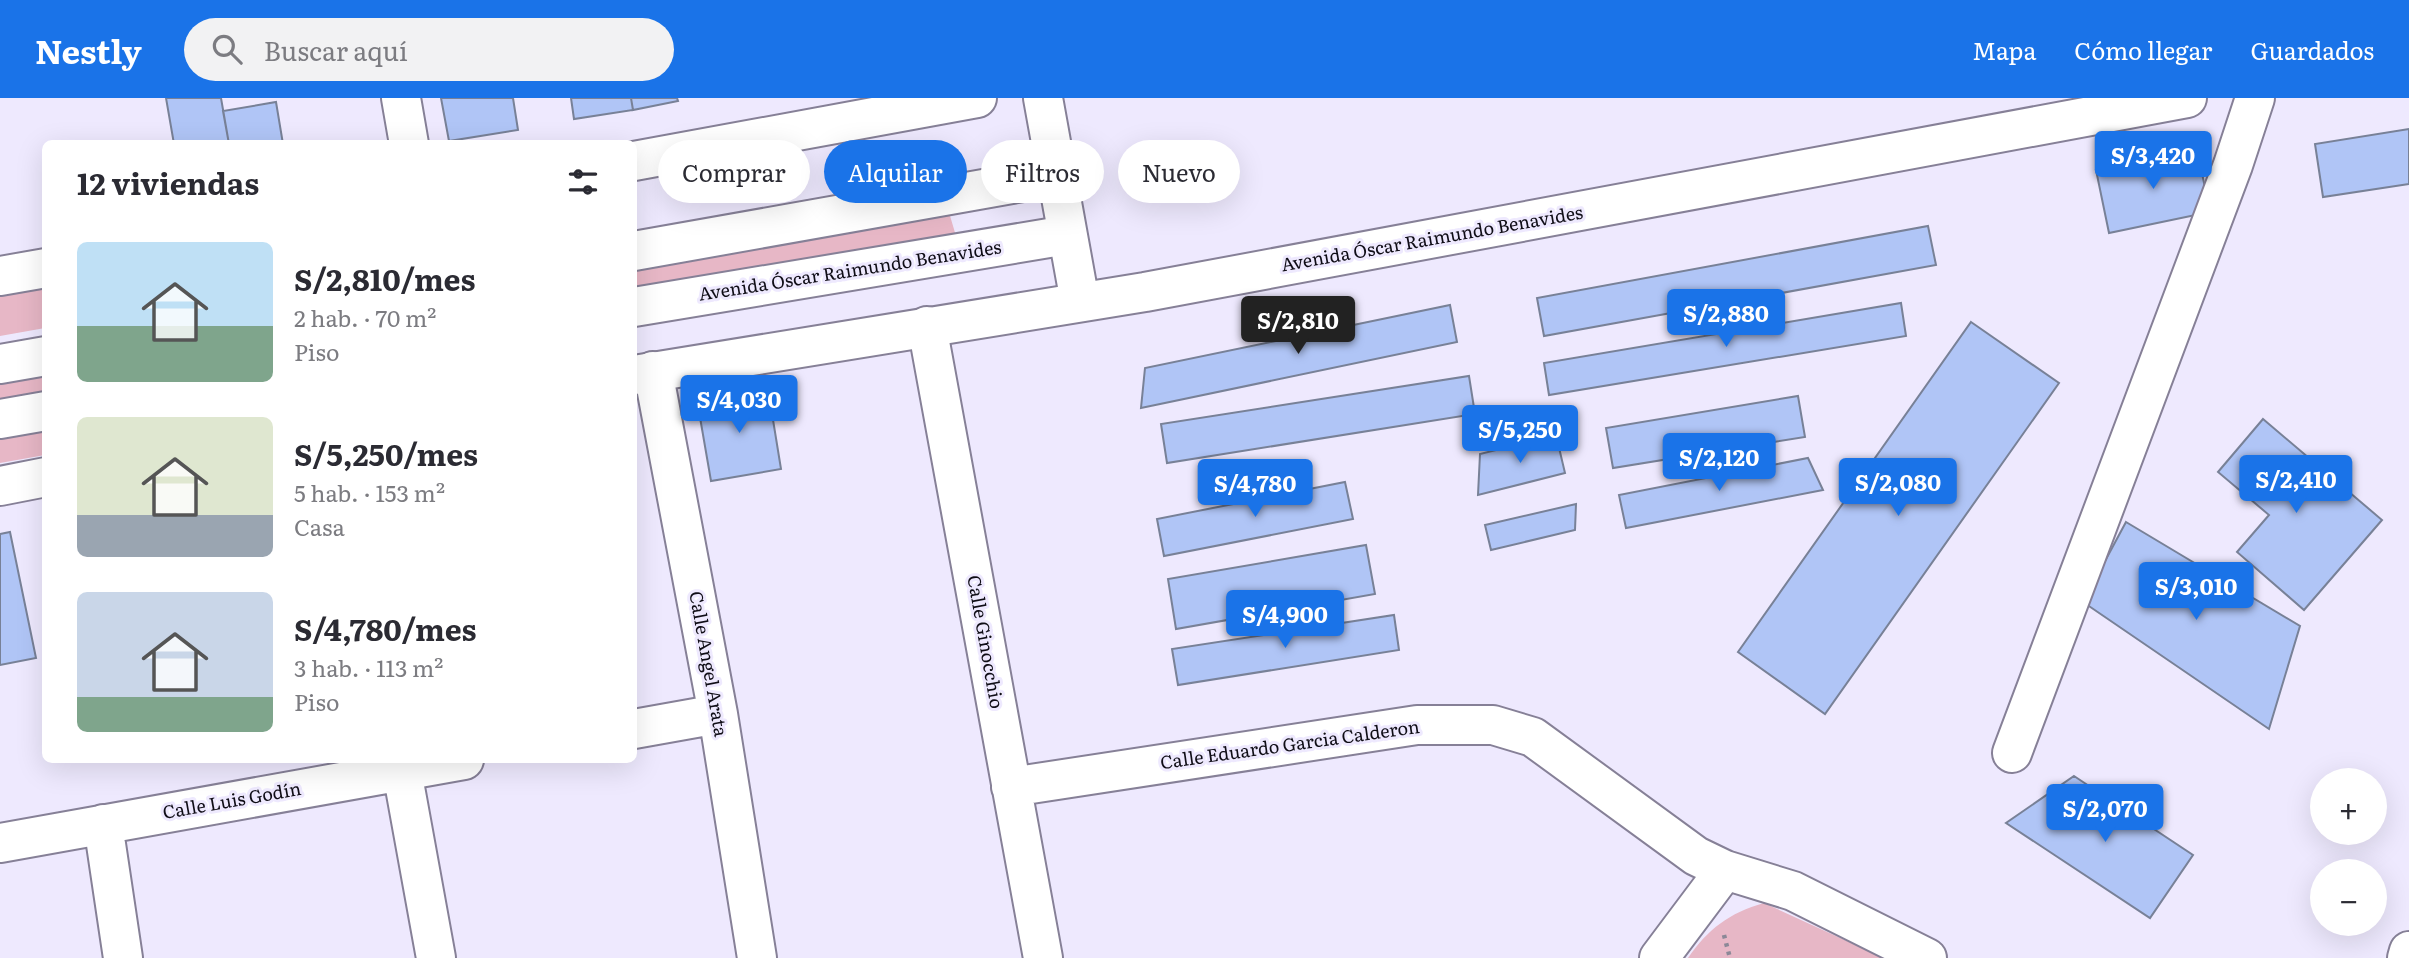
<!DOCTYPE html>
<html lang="es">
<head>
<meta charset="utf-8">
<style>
  body { margin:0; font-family:Literata,serif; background:#f2f2f3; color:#2b2b33; height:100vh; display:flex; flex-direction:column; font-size:26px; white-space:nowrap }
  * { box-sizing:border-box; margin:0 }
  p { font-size:23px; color:#7c7c81 }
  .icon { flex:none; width:38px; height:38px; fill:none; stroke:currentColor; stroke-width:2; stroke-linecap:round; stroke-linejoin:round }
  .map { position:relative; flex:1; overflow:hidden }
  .side { position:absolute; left:42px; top:42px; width:595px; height:623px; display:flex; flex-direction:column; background:#fff; border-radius:10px; box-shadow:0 7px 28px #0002 }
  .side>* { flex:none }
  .top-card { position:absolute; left:658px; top:42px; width:665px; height:63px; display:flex; gap:14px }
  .buttons { position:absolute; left:2310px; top:670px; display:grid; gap:14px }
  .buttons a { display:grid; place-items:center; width:77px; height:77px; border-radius:50%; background:#fff; box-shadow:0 7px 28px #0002; font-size:35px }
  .price { position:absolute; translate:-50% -60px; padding:0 16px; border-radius:7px; background:#1a73e8; color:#fff; font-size:23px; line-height:46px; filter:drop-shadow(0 2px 4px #0008) }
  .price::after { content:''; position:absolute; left:50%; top:42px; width:21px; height:16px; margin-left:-10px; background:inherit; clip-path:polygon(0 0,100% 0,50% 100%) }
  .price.current { background:#222; color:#fff }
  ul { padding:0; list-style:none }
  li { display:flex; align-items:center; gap:21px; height:175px; padding:0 35px }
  li span { display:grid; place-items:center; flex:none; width:196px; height:140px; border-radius:10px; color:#555 }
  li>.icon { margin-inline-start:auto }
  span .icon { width:84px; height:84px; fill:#fffc; stroke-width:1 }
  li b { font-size:30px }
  h2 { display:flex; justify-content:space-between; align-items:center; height:84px; padding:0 35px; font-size:30px }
  .tag { padding:0 24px; border-radius:32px; background:#fff; box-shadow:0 7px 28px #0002; font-size:24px; line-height:63px }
  .tag.current { background:#1a73e8; color:#fff }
  header { display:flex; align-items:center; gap:42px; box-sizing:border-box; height:98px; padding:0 35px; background:#1a73e8; color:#fff }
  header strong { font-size:33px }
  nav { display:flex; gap:38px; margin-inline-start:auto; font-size:24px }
  .search { width:490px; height:63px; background:#f2f2f3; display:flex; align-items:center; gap:18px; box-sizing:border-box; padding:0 24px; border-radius:38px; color:#7c7c81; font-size:26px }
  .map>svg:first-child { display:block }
  .green { fill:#e7b7c6 }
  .building { fill:#b0c5f6; stroke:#788197; stroke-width:2 }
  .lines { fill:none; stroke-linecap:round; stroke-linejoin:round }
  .minor-casing { stroke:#868097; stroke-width:42 }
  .secondary-casing { stroke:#868097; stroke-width:42 }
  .primary-casing { stroke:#868097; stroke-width:42 }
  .path { stroke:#8b8897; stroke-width:4.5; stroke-dasharray:3.5 5; stroke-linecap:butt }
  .minor { stroke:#fff; stroke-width:38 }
  .secondary { stroke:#fff; stroke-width:38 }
  .primary { stroke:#fff; stroke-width:38 }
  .labels { text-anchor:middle; stroke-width:6; stroke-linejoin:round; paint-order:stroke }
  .street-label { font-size:18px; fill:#0f0d16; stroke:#eee9fe }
</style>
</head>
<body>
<header>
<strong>Nestly</strong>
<div class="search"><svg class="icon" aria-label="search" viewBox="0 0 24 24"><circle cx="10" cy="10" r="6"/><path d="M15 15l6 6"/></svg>Buscar aquí</div>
<nav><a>Mapa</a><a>Cómo llegar</a><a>Guardados</a></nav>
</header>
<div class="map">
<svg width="2409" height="860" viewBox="0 0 2409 860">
  <rect width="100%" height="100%" fill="#eee9fe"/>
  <!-- green -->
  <path class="green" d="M 948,111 L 956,138 L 634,193 L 634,166 Z
    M 45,181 L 45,230 L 0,238 L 0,190 Z
    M 45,269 L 45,295 L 0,303 L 0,277 Z
    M 45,330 L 45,357 L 0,365 L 0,338 Z
    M 1764,805 L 1884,860 L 1688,860 C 1708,831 1729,815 1764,805 Z"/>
  <!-- building -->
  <path class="building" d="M 166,0 L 221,0 L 229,46 L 174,46 Z
    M 441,0 L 513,0 L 518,32 L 449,43 Z
    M 571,0 L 631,0 L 633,12 L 574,21 Z
    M 631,0 L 677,0 L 678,3 L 633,12 Z
    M 276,4 L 283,46 L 229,46 L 223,13 Z
    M 2409,31 L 2409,86 L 2323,99 L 2315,46 Z
    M 2197,51 L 2210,114 L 2109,135 L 2096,72 Z
    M 1928,128 L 1936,167 L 1544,238 L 1537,200 Z
    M 1901,205 L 1906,238 L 1549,297 L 1544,265 Z
    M 1450,207 L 1457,244 L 1141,310 L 1145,270 Z
    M 1971,224 L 2059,285 L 1825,616 L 1738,554 Z
    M 1469,278 L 1475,316 L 1167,365 L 1161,326 Z
    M 768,291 L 781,371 L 711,383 L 697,302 Z
    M 1798,298 L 1805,339 L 1613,370 L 1606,330 Z
    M 2263,321 L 2382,422 L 2304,512 L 2237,454 L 2269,417 L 2218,374 Z
    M 1556,337 L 1565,375 L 1478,397 L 1480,356 Z
    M 1808,360 L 1823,392 L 1626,430 L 1619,397 Z
    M 1345,384 L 1353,421 L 1164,458 L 1157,421 Z
    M 1576,406 L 1575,432 L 1491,452 L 1485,427 Z
    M 2126,424 L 2300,528 L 2269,631 L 2083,504 Z
    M 10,434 L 36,560 L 0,567 L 0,436 Z
    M 1366,447 L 1375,496 L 1176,531 L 1168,481 Z
    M 1394,517 L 1399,552 L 1178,587 L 1172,551 Z
    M 2074,678 L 2193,757 L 2150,820 L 2006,725 Z"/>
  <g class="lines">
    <!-- minor casing -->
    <g class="minor-casing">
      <path id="minor" d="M 401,0 L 409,46
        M 1043,0 L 1080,204
        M 927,228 L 1043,860
        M 653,273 L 718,616 L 757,860
        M 634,631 L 718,616
        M 2012,655 L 2233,67 L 2255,0
        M 402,673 L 436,860
        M 1011,689 L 1417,627 L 1493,627 L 1533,639 L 1696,758 L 1725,772 L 1793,793 L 1927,860
        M 103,726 L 123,860
        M 0,745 L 464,662
        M 1659,860 L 1725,772
        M 2407,860 L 2409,853"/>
    </g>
    <!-- secondary casing -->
    <g class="secondary-casing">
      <path id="secondary" d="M 634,63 L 977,0
        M 0,178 L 46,170
        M 634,277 L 1145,194 L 2187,0
        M 0,388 L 46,379"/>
    </g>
    <!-- primary casing -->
    <g class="primary-casing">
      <path id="primary" d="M 634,153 L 1057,78
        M 634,209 L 1067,137
        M 0,266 L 46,258
        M 0,321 L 46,313"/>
    </g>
    <!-- path -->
    <path class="path" d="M 1724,837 L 1730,860"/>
    <!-- minor -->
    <use href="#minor" class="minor"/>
    <!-- secondary -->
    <use href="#secondary" class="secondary"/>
    <!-- primary -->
    <use href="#primary" class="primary"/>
  </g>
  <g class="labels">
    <!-- street labels -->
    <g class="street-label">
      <text transform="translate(1432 141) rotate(-10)" y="6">Avenida Óscar Raimundo Benavides</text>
      <text transform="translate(850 173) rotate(-9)" y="6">Avenida Óscar Raimundo Benavides</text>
      <text transform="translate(985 544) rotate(80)" y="6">Calle Ginocchio</text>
      <text transform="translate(708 566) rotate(80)" y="6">Calle Angel Arata</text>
      <text transform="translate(1290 647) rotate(-8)" y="6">Calle Eduardo Garcia Calderon</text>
      <text transform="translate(232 703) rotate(-10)" y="6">Calle Luis Godín</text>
    </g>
  </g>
</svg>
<div class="buttons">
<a>+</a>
<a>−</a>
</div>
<b class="price" style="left:2153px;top:93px">S/3,420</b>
<b class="price" style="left:1726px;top:251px">S/2,880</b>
<b class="price current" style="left:1298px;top:258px">S/2,810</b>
<b class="price" style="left:739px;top:337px">S/4,030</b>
<b class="price" style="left:1520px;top:367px">S/5,250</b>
<b class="price" style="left:1719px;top:395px">S/2,120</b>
<b class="price" style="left:2296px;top:417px">S/2,410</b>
<b class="price" style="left:1898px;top:420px">S/2,080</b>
<b class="price" style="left:1255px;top:421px">S/4,780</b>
<b class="price" style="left:2196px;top:524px">S/3,010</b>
<b class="price" style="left:1285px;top:552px">S/4,900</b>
<b class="price" style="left:2105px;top:746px">S/2,070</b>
<div class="top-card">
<a class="tag">Comprar</a>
<a class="tag current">Alquilar</a>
<a class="tag">Filtros</a>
<a class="tag">Nuevo</a>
</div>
<section class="side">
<h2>12 viviendas<svg class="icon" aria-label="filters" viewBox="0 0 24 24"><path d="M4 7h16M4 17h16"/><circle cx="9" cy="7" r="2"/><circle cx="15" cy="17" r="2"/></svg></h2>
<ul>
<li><span style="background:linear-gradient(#bfe0f5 60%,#7fa58c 0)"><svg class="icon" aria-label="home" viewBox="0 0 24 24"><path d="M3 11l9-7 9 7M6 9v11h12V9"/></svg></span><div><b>S/2,810/mes</b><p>2 hab. · 70 m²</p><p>Piso</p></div></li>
<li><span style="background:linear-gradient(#dfe7d0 70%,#9aa5b1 0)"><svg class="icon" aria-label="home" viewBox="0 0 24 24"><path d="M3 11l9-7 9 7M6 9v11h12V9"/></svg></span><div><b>S/5,250/mes</b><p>5 hab. · 153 m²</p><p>Casa</p></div></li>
<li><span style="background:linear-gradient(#c9d6e8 75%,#7fa58c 0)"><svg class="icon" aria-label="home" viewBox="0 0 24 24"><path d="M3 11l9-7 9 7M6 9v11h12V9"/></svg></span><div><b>S/4,780/mes</b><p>3 hab. · 113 m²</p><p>Piso</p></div></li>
</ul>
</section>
</div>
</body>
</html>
